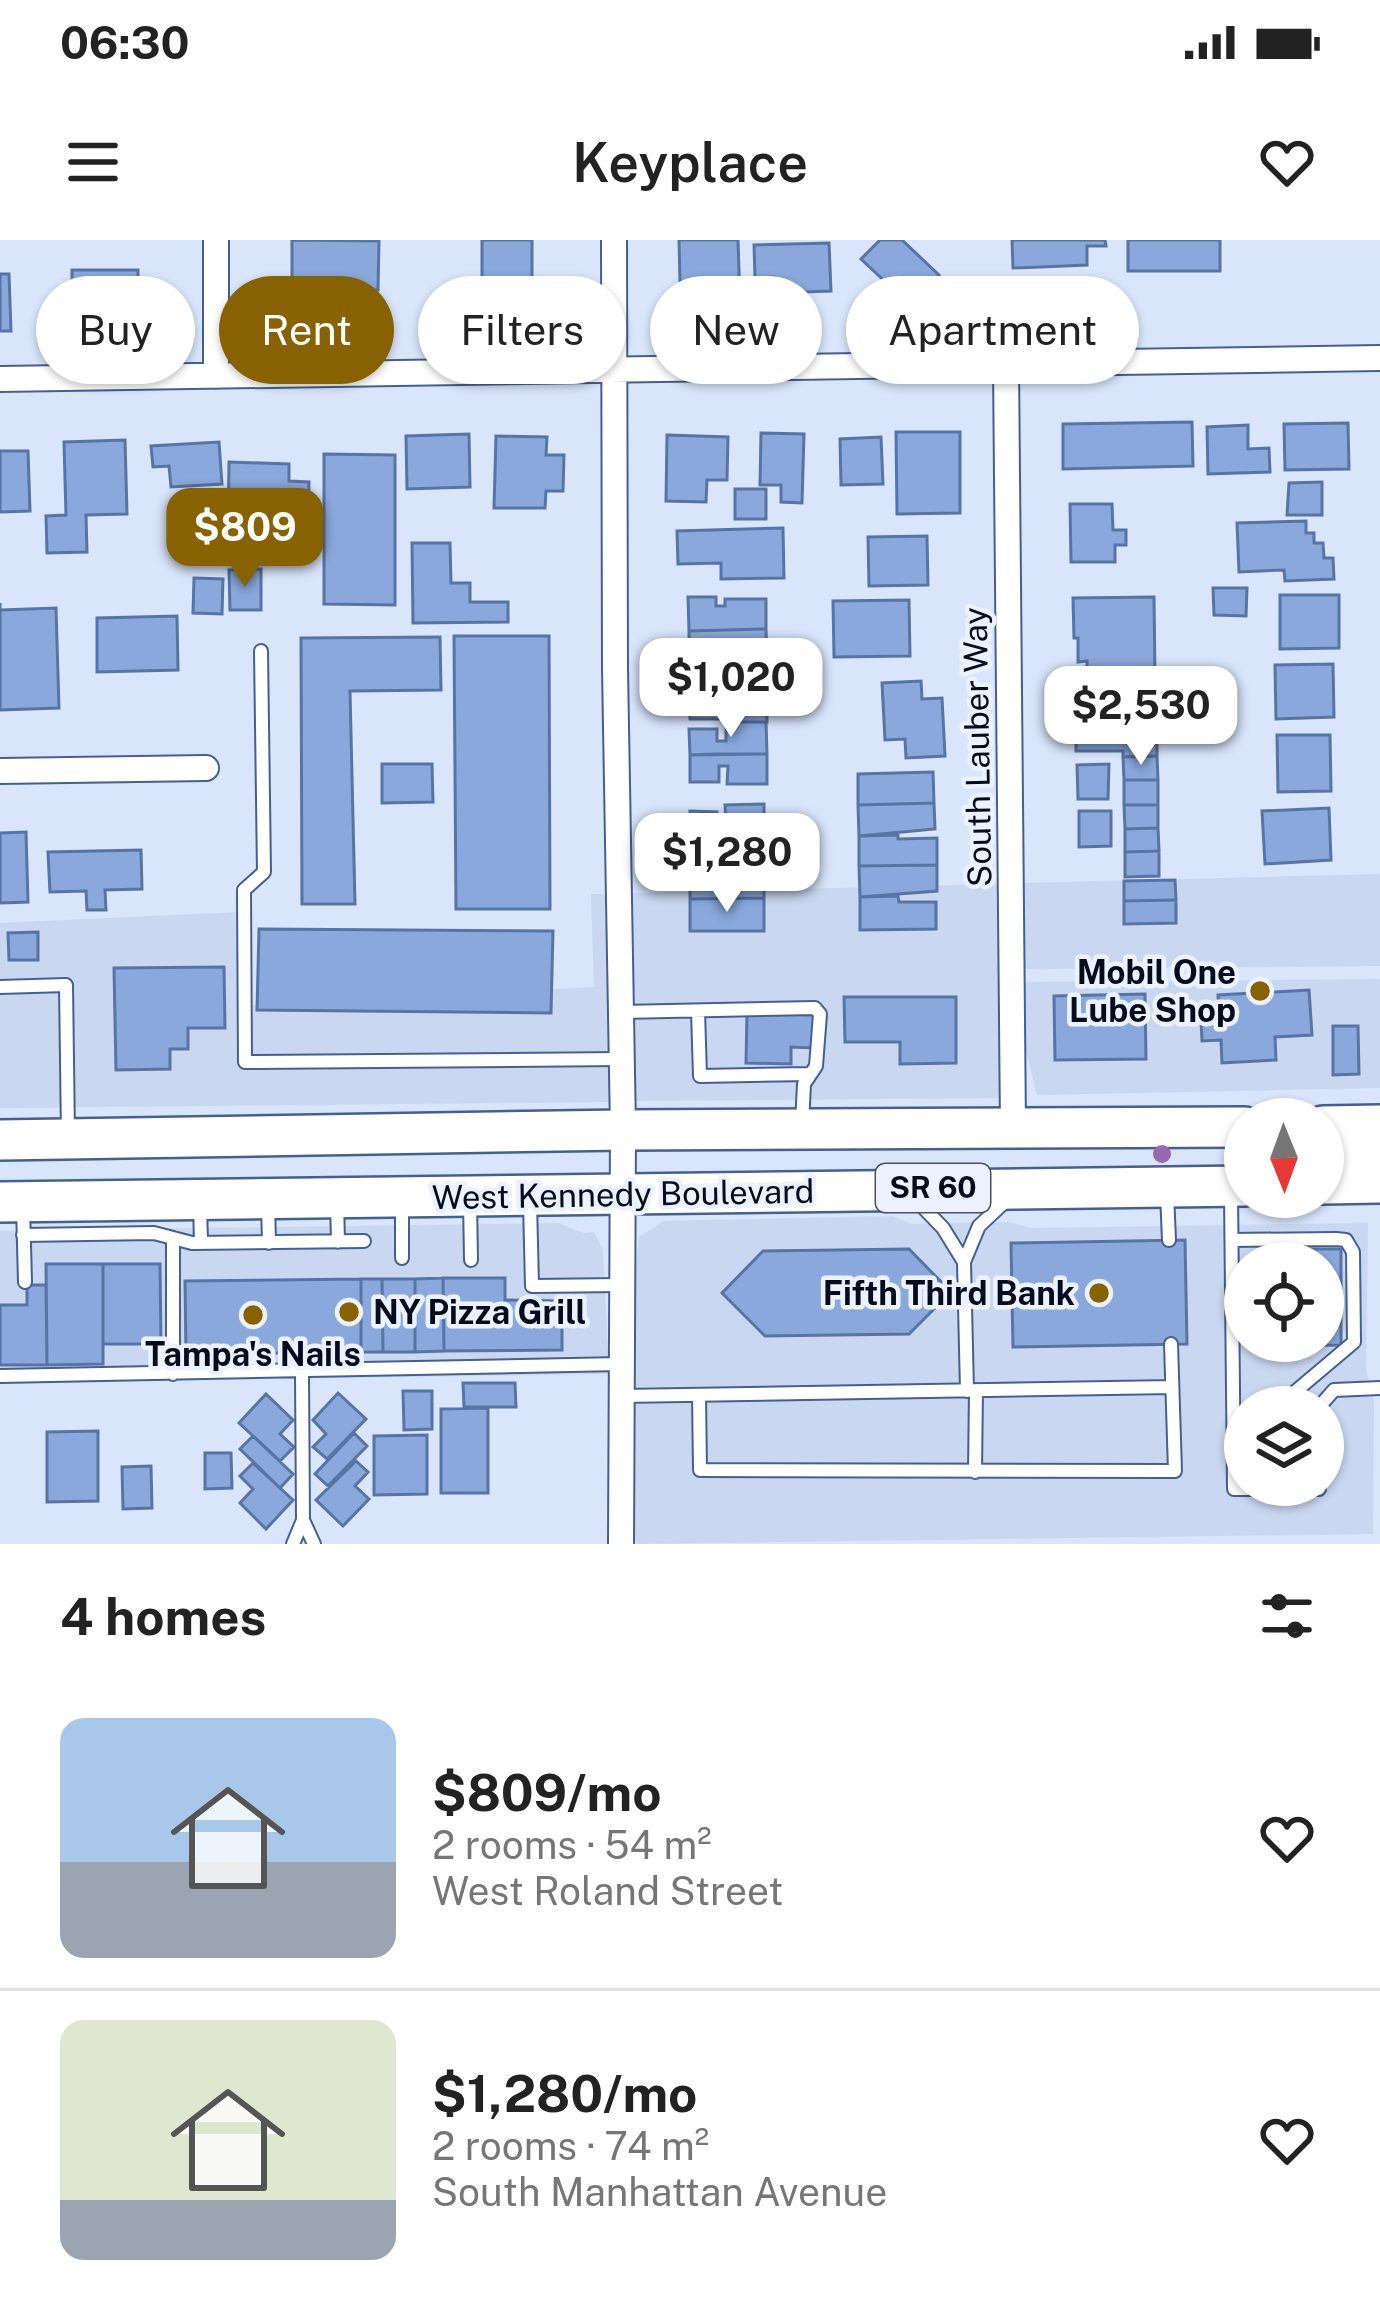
<!DOCTYPE html>
<html lang="en">
<head>
<meta charset="utf-8">
<style>
  body { margin:0; font-family:"Public Sans",sans-serif; background:#f2f2f2; color:#222; height:100vh; display:flex; flex-direction:column; font-size:45px; white-space:nowrap }
  * { box-sizing:border-box; margin:0 }
  p { font-size:39px; color:#767676 }
  .icon { flex:none; width:66px; height:66px; fill:none; stroke:currentColor; stroke-width:2; stroke-linecap:round; stroke-linejoin:round }
  .map { position:relative; height:1304px; overflow:hidden }
  .panel { display:flex; flex-direction:column; background:#fff; flex:1 }
  .panel>* { flex:none }
  .banner { position:absolute; left:36px; top:36px; width:1308px; height:108px; display:flex; gap:24px }
  .needle { width:78px; rotate:179deg }
  .fabs { position:absolute; left:1224px; top:858px; display:grid; gap:24px }
  .fabs a { display:grid; place-items:center; width:120px; height:120px; border-radius:50%; background:#fff; box-shadow:0 3px 9px #0004; font-size:60px }
  .price { position:absolute; translate:-50% -102px; padding:0 27px; border-radius:24px; background:#fff; color:#222; font-size:39px; line-height:78px; filter:drop-shadow(0 3px 6px #0008) }
  .price::after { content:''; position:absolute; left:50%; top:72px; width:36px; height:27px; margin-left:-18px; background:inherit; clip-path:polygon(0 0,100% 0,50% 100%) }
  .price.selected { background:#896200; color:#fff }
  ul { padding:0; list-style:none }
  li { display:flex; align-items:center; gap:36px; height:300px; padding:0 60px }
  li+li { border-top:3px solid #e0e0e0 }
  li span { display:grid; place-items:center; flex:none; width:336px; height:240px; border-radius:24px; color:#555 }
  li>.icon { margin-inline-start:auto }
  span .icon { width:144px; height:144px; fill:#fffc; stroke-width:1 }
  li b { font-size:51px }
  h2 { display:flex; justify-content:space-between; align-items:center; height:144px; padding:0 60px; font-size:51px }
  .pill { padding:0 42px; border-radius:54px; background:#fff; box-shadow:0 3px 9px #0004; font-size:42px; line-height:108px }
  .pill.selected { background:#896200; color:#fff }
  .status { display:flex; justify-content:space-between; align-items:center; height:84px; padding:0 60px; background:#fff; direction:ltr }
  .status svg { height:33px; fill:currentColor }
  header { display:flex; justify-content:space-between; align-items:center; height:156px; padding:0 60px; background:#fff; font-size:54px; font-weight:600 }
  .map>svg:first-child { display:block }
  .built { fill:#c9d7f0; fill-rule:evenodd }
  .building { fill:#8aa8dc; stroke:#5874a4; stroke-width:3 }
  .lines { fill:none; stroke-linecap:round; stroke-linejoin:round }
  .service-casing { stroke:#455f8e; stroke-width:16 }
  .minor-casing { stroke:#455f8e; stroke-width:28 }
  .primary-casing { stroke:#455f8e; stroke-width:44 }
  .service { stroke:#fff; stroke-width:12 }
  .minor { stroke:#fff; stroke-width:24 }
  .primary { stroke:#fff; stroke-width:39 }
  .tree { fill:#9a67b2 }
  .poi-dot { fill:#896200; stroke:#ebf2fd; stroke-width:4.5 }
  .labels { text-anchor:middle; stroke-width:9; stroke-linejoin:round; paint-order:stroke }
  .shield { fill:#ebf2fd; stroke:#495161; stroke-width:3 }
  .shield-label { font-size:30px; font-weight:bold; fill:#040c1e }
  .street-label { font-size:33px; fill:#040c1e; stroke:#ebf2fd }
  .poi-label { font-size:33px; font-weight:bold; fill:#040c1e; stroke:#ebf2fd; text-anchor:end }
</style>
</head>
<body>
<div class="status"><b>06:30</b><svg viewBox="0 0 49 12"><path d="M0 12V9h3v3zM5 12V6h3v6zM10 12V3h3v9zM15 12V0h3v12zM26 1h20v11H26zM47 4h2v5h-2z"/></svg></div>
<header><svg class="icon" aria-label="menu" viewBox="0 0 24 24"><path d="M4 6h16M4 12h16M4 18h16"/></svg>Keyplace<svg class="icon" aria-label="heart" viewBox="0 0 24 24"><path d="M12 20l-8-8c-3-5 5-10 8-4 3-6 11-1 8 4z"/></svg></header>
<div class="map">
<svg width="1380" height="1304" viewBox="0 0 1380 1304">
  <rect width="100%" height="100%" fill="#d8e5fb"/>
  <!-- built -->
  <path class="built" d="M 1380,634 L 1380,726 L 1025,729 L 1024,643 Z
    M 998,644 L 1000,858 L 636,861 L 631,653 Z
    M 591,654 L 605,654 L 609,862 L 0,868 L 0,683 L 238,672 L 241,766 L 594,747 Z
    M 1380,739 L 1380,848 L 1037,855 L 1023,799 L 1021,742 Z
    M 893,976 L 912,984 L 1010,982 L 1032,988 L 1368,983 L 1366,1129 L 1374,1163 L 1373,1294 L 637,1304 L 633,1293 L 631,1072 L 639,997 L 663,981 ZM 1245,1023 L 1323,1023 L 1323,1101 L 1245,1101 ZM 1245,1167 L 1323,1167 L 1323,1245 L 1245,1245 Z
    M 558,983 L 584,993 L 594,992 L 603,1010 L 609,1134 L 0,1143 L 0,991 Z"/>
  <!-- building -->
  <path class="building" d="M 292,0 L 379,1 L 378,50 L 292,49 Z
    M 482,0 L 532,0 L 532,68 L 482,67 Z
    M 679,0 L 738,0 L 740,62 L 700,63 L 701,82 L 681,83 Z
    M 880,0 L 902,0 L 939,35 L 910,65 L 861,19 Z
    M 1012,0 L 1105,0 L 1106,6 L 1087,6 L 1087,25 L 1013,28 Z
    M 1128,0 L 1220,0 L 1220,31 L 1128,31 Z
    M 829,3 L 831,51 L 775,53 L 774,37 L 755,38 L 754,5 Z
    M 72,30 L 138,30 L 138,73 L 72,74 Z
    M 0,34 L 9,34 L 11,91 L 0,91 Z
    M 1192,182 L 1193,226 L 1063,229 L 1063,184 Z
    M 1348,183 L 1349,229 L 1285,230 L 1284,184 Z
    M 1248,185 L 1248,209 L 1269,208 L 1270,232 L 1208,234 L 1207,187 Z
    M 896,192 L 960,192 L 960,273 L 897,274 Z
    M 761,193 L 804,194 L 802,263 L 781,262 L 781,245 L 760,245 Z
    M 469,194 L 470,247 L 407,249 L 406,196 Z
    M 667,195 L 728,197 L 727,240 L 707,240 L 706,262 L 666,261 Z
    M 496,196 L 547,197 L 546,215 L 564,215 L 563,251 L 546,251 L 545,268 L 494,268 Z
    M 881,197 L 883,244 L 841,245 L 840,199 Z
    M 125,200 L 127,274 L 86,275 L 87,312 L 47,313 L 46,276 L 66,275 L 64,202 Z
    M 219,202 L 222,244 L 171,247 L 169,226 L 153,227 L 151,206 Z
    M 0,211 L 28,211 L 30,271 L 0,272 Z
    M 324,214 L 395,215 L 395,365 L 324,364 Z
    M 229,222 L 289,224 L 289,241 L 309,242 L 308,295 L 228,293 Z
    M 1322,242 L 1322,275 L 1287,275 L 1289,243 Z
    M 735,249 L 766,249 L 766,279 L 735,279 Z
    M 1070,264 L 1112,264 L 1113,290 L 1126,290 L 1126,305 L 1115,305 L 1115,322 L 1071,322 Z
    M 1306,281 L 1306,293 L 1314,293 L 1314,303 L 1323,303 L 1324,318 L 1333,318 L 1334,339 L 1285,341 L 1284,330 L 1239,332 L 1237,283 Z
    M 783,288 L 784,338 L 721,339 L 721,323 L 678,324 L 677,291 Z
    M 927,296 L 928,345 L 869,346 L 868,297 Z
    M 412,303 L 450,303 L 451,343 L 470,343 L 470,362 L 508,362 L 508,382 L 413,383 Z
    M 261,329 L 261,370 L 230,370 L 229,330 Z
    M 194,338 L 223,339 L 222,374 L 193,373 Z
    M 1213,348 L 1247,348 L 1246,376 L 1214,375 Z
    M 1280,355 L 1339,355 L 1339,408 L 1280,409 Z
    M 688,357 L 716,357 L 716,366 L 725,366 L 725,359 L 766,359 L 766,389 L 689,391 Z
    M 1154,357 L 1155,437 L 1087,438 L 1087,421 L 1078,422 L 1078,398 L 1074,398 L 1073,358 Z
    M 909,360 L 910,416 L 834,417 L 833,361 Z
    M 0,363 L 0,370 L 56,368 L 59,468 L 0,470 Z
    M 177,376 L 178,430 L 97,432 L 97,378 Z
    M 766,389 L 767,419 L 725,420 L 725,409 L 717,409 L 717,418 L 689,418 L 689,391 Z
    M 454,396 L 549,396 L 550,669 L 456,669 Z
    M 440,397 L 441,450 L 350,451 L 355,664 L 302,664 L 301,398 Z
    M 767,419 L 767,451 L 689,452 L 689,423 L 718,423 L 718,441 L 725,441 L 725,420 Z
    M 1333,424 L 1334,477 L 1276,479 L 1275,425 Z
    M 921,441 L 922,459 L 942,458 L 945,516 L 906,518 L 905,499 L 885,500 L 882,443 Z
    M 767,451 L 767,482 L 726,482 L 725,465 L 719,465 L 719,479 L 690,479 L 689,452 Z
    M 1156,468 L 1157,494 L 1076,494 L 1076,478 L 1123,478 L 1123,469 Z
    M 726,482 L 766,482 L 767,514 L 690,515 L 689,489 L 717,489 L 717,501 L 726,501 Z
    M 1076,494 L 1157,494 L 1157,516 L 1123,517 L 1123,511 L 1076,511 Z
    M 1277,495 L 1330,495 L 1331,551 L 1278,552 Z
    M 717,514 L 767,514 L 767,544 L 727,544 L 728,526 L 719,526 L 719,542 L 690,542 L 690,515 Z
    M 1157,516 L 1158,540 L 1124,540 L 1123,517 Z
    M 382,524 L 432,524 L 433,562 L 382,563 Z
    M 1109,524 L 1108,559 L 1078,559 L 1077,525 Z
    M 933,532 L 934,563 L 858,565 L 858,534 Z
    M 1124,540 L 1158,540 L 1158,565 L 1124,565 Z
    M 934,563 L 935,589 L 859,596 L 858,565 Z
    M 764,564 L 764,596 L 690,598 L 690,571 L 717,572 L 716,583 L 726,583 L 725,565 Z
    M 1124,565 L 1158,565 L 1158,588 L 1125,589 Z
    M 1329,568 L 1331,620 L 1265,624 L 1262,571 Z
    M 1079,571 L 1111,571 L 1111,606 L 1079,607 Z
    M 1158,588 L 1159,611 L 1125,612 L 1125,589 Z
    M 26,592 L 28,662 L 0,663 L 0,593 Z
    M 898,595 L 898,599 L 937,598 L 937,625 L 859,626 L 859,596 Z
    M 764,596 L 764,628 L 727,628 L 727,607 L 719,607 L 719,622 L 691,622 L 690,598 Z
    M 141,610 L 142,649 L 105,650 L 106,670 L 87,670 L 86,651 L 50,652 L 48,612 Z
    M 1159,611 L 1159,636 L 1125,637 L 1125,612 Z
    M 937,625 L 937,651 L 860,657 L 859,626 Z
    M 727,628 L 764,628 L 764,658 L 690,659 L 690,633 L 718,632 L 718,646 L 727,646 Z
    M 1175,640 L 1176,660 L 1124,661 L 1124,641 Z
    M 898,656 L 899,662 L 936,662 L 936,689 L 860,690 L 860,657 Z
    M 764,658 L 764,691 L 690,691 L 690,659 Z
    M 1176,660 L 1176,683 L 1124,684 L 1124,661 Z
    M 259,689 L 553,691 L 551,773 L 257,770 Z
    M 38,692 L 38,720 L 9,720 L 8,693 Z
    M 224,727 L 225,788 L 188,788 L 188,809 L 170,809 L 170,829 L 116,830 L 114,728 Z
    M 1309,750 L 1312,795 L 1275,797 L 1276,820 L 1222,823 L 1221,800 L 1202,801 L 1201,779 L 1219,778 L 1218,755 Z
    M 1145,754 L 1146,819 L 1055,820 L 1054,756 Z
    M 844,757 L 956,757 L 956,823 L 900,824 L 900,802 L 845,802 Z
    M 747,773 L 814,775 L 814,808 L 791,807 L 791,824 L 746,823 Z
    M 1333,786 L 1358,786 L 1359,834 L 1333,835 Z
    M 1185,1000 L 1187,1104 L 1013,1107 L 1011,1003 Z
    M 909,1009 L 951,1052 L 909,1094 L 765,1096 L 722,1053 L 763,1011 Z
    M 1270,1009 L 1341,1009 L 1341,1105 L 1271,1106 L 1271,1101 L 1323,1101 L 1323,1023 L 1270,1023 Z
    M 46,1024 L 103,1024 L 103,1124 L 47,1125 Z
    M 103,1024 L 160,1024 L 161,1104 L 103,1104 Z
    M 443,1038 L 505,1038 L 505,1060 L 562,1061 L 562,1110 L 444,1111 Z
    M 443,1038 L 444,1111 L 415,1112 L 415,1039 Z
    M 361,1039 L 361,1112 L 186,1114 L 185,1041 Z
    M 361,1039 L 382,1039 L 383,1112 L 361,1112 Z
    M 382,1039 L 415,1039 L 415,1112 L 383,1112 Z
    M 27,1045 L 46,1045 L 47,1125 L 0,1125 L 0,1065 L 27,1065 Z
    M 463,1143 L 515,1143 L 516,1167 L 464,1167 Z
    M 403,1151 L 432,1151 L 432,1189 L 404,1190 Z
    M 338,1153 L 366,1179 L 327,1219 L 313,1207 L 326,1194 L 313,1180 Z
    M 266,1154 L 293,1180 L 280,1194 L 294,1207 L 280,1221 L 239,1183 Z
    M 488,1168 L 488,1253 L 441,1253 L 441,1169 Z
    M 98,1191 L 98,1261 L 47,1262 L 47,1192 Z
    M 354,1193 L 367,1206 L 328,1246 L 315,1234 Z
    M 427,1195 L 427,1254 L 374,1255 L 374,1196 Z
    M 253,1196 L 293,1234 L 280,1248 L 240,1209 Z
    M 205,1213 L 231,1213 L 232,1248 L 205,1249 Z
    M 356,1221 L 368,1232 L 355,1246 L 369,1259 L 343,1286 L 316,1260 Z
    M 253,1223 L 293,1260 L 266,1289 L 240,1263 L 253,1249 L 240,1236 Z
    M 151,1226 L 152,1268 L 123,1269 L 122,1227 Z"/>
  <g class="lines">
    <!-- service casing -->
    <g class="service-casing">
      <path id="service" d="M 261,411 L 264,632 L 244,650 L 245,822 L 622,819
        M 0,747 L 66,745 L 68,895
        M 698,771 L 700,836 L 810,834
        M 621,772 L 815,768 L 820,774 L 816,826 L 804,844 L 802,884
        M 1167,953 L 1169,1000
        M 1231,953 L 1234,1249 L 1319,1249 L 1319,1245
        M 914,958 L 943,988 L 964,1022
        M 337,961 L 338,1002
        M 470,961 L 471,1020
        M 268,962 L 269,1003
        M 530,962 L 532,1046 L 620,1045
        M 200,963 L 201,1003
        M 402,965 L 402,1018
        M 23,966 L 25,1042
        M 23,995 L 154,993 L 192,1003 L 364,1001
        M 173,998 L 173,1134
        M 1232,1000 L 1336,999 L 1346,1000 L 1353,1012 L 1354,1102 L 1277,1167
        M 302,1133 L 303,1280 L 314,1304
        M 0,1136 L 621,1124
        M 967,1151 L 964,1022 L 979,986 L 1009,958
        M 699,1155 L 700,1230 L 1175,1231 L 1171,1104
        M 621,1156 L 1172,1147
        M 1319,1167 L 1334,1150 L 1380,1148
        M 975,1232 L 976,1150
        M 293,1304 L 303,1280"/>
    </g>
    <!-- minor casing -->
    <g class="minor-casing">
      <path id="minor" d="M 216,0 L 216,136
        M 614,0 L 615,428 L 623,890 L 621,1304
        M 1006,125 L 1013,889
        M 0,139 L 1380,118
        M 0,531 L 206,528"/>
    </g>
    <!-- primary casing -->
    <g class="primary-casing">
      <path id="primary" d="M 1323,886 L 1380,885
        M 0,900 L 623,890 L 1245,887
        M 1323,916 L 1380,915
        M 1323,944 L 1380,943
        M 0,962 L 1245,946"/>
    </g>
    <!-- service -->
    <use href="#service" class="service"/>
    <!-- minor -->
    <use href="#minor" class="minor"/>
    <!-- primary -->
    <use href="#primary" class="primary"/>
  </g>
  <!-- trees -->
  <circle class="tree" cx="1162" cy="914" r="9"/>
  <!-- markers -->
  <g class="poi-dot">
    <circle cx="1260" cy="751" r="12"/>
    <circle cx="1099" cy="1053" r="12"/>
    <circle cx="349" cy="1072" r="12"/>
    <circle cx="253" cy="1075" r="12"/>
  </g>
  <g class="labels">
    <!-- shield labels -->
    <rect class="shield" x="876" y="924" width="114" height="48" rx="9"/>
    <g class="shield-label">
      <text x="933" y="958">SR 60</text>
    </g>
    <!-- street labels -->
    <g class="street-label">
      <text transform="translate(977 507) rotate(-91)" y="12">South Lauber Way</text>
      <text transform="translate(623 954) rotate(-1)" y="12">West Kennedy Boulevard</text>
    </g>
    <!-- poi labels -->
    <g class="poi-label">
      <text x="1236" y="744">Mobil One<tspan x="1236" dy="38">Lube Shop</tspan></text>
      <text x="1075" y="1065">Fifth Third Bank</text>
      <text x="373" y="1084" text-anchor="start">NY Pizza Grill</text>
      <text x="253" y="1126" text-anchor="middle">Tampa's Nails</text>
    </g>
  </g>
</svg>
<div class="fabs">
<a><svg class="needle" viewBox="-14 -14 28 28"><path d="M0-13l5 13h-10z" fill="#e53935"/><path d="M0 13l5-13h-10z" fill="#767676"/></svg></a>
<a><svg class="icon" aria-label="locate" viewBox="0 0 24 24"><circle cx="12" cy="12" r="6"/><path d="M12 2v4M12 18v4M2 12h4M18 12h4"/></svg></a>
<a><svg class="icon" aria-label="layers" viewBox="0 0 24 24"><path d="M12 4l9 5-9 5-9-5zM3 14l9 5 9-5"/></svg></a>
</div>
<b class="price selected" style="left:245px;top:350px">$809</b>
<b class="price" style="left:731px;top:500px">$1,020</b>
<b class="price" style="left:1141px;top:528px">$2,530</b>
<b class="price" style="left:727px;top:675px">$1,280</b>
<div class="banner">
<a class="pill">Buy</a>
<a class="pill selected">Rent</a>
<a class="pill">Filters</a>
<a class="pill">New</a>
<a class="pill">Apartment</a>
</div>
</div>
<section class="panel">
<h2>4 homes<svg class="icon" aria-label="filters" viewBox="0 0 24 24"><path d="M4 7h16M4 17h16"/><circle cx="9" cy="7" r="2"/><circle cx="15" cy="17" r="2"/></svg></h2>
<ul>
<li><span style="background:linear-gradient(#a9c7e8 60%,#9aa5b1 0)"><svg class="icon" aria-label="home" viewBox="0 0 24 24"><path d="M3 11l9-7 9 7M6 9v11h12V9"/></svg></span><div><b>$809/mo</b><p>2 rooms · 54 m²</p><p>West Roland Street</p></div><svg class="icon" aria-label="heart" viewBox="0 0 24 24"><path d="M12 20l-8-8c-3-5 5-10 8-4 3-6 11-1 8 4z"/></svg></li>
<li><span style="background:linear-gradient(#dfe7d0 75%,#9aa5b1 0)"><svg class="icon" aria-label="home" viewBox="0 0 24 24"><path d="M3 11l9-7 9 7M6 9v11h12V9"/></svg></span><div><b>$1,280/mo</b><p>2 rooms · 74 m²</p><p>South Manhattan Avenue</p></div><svg class="icon" aria-label="heart" viewBox="0 0 24 24"><path d="M12 20l-8-8c-3-5 5-10 8-4 3-6 11-1 8 4z"/></svg></li>
</ul>
</section>
</body>
</html>
